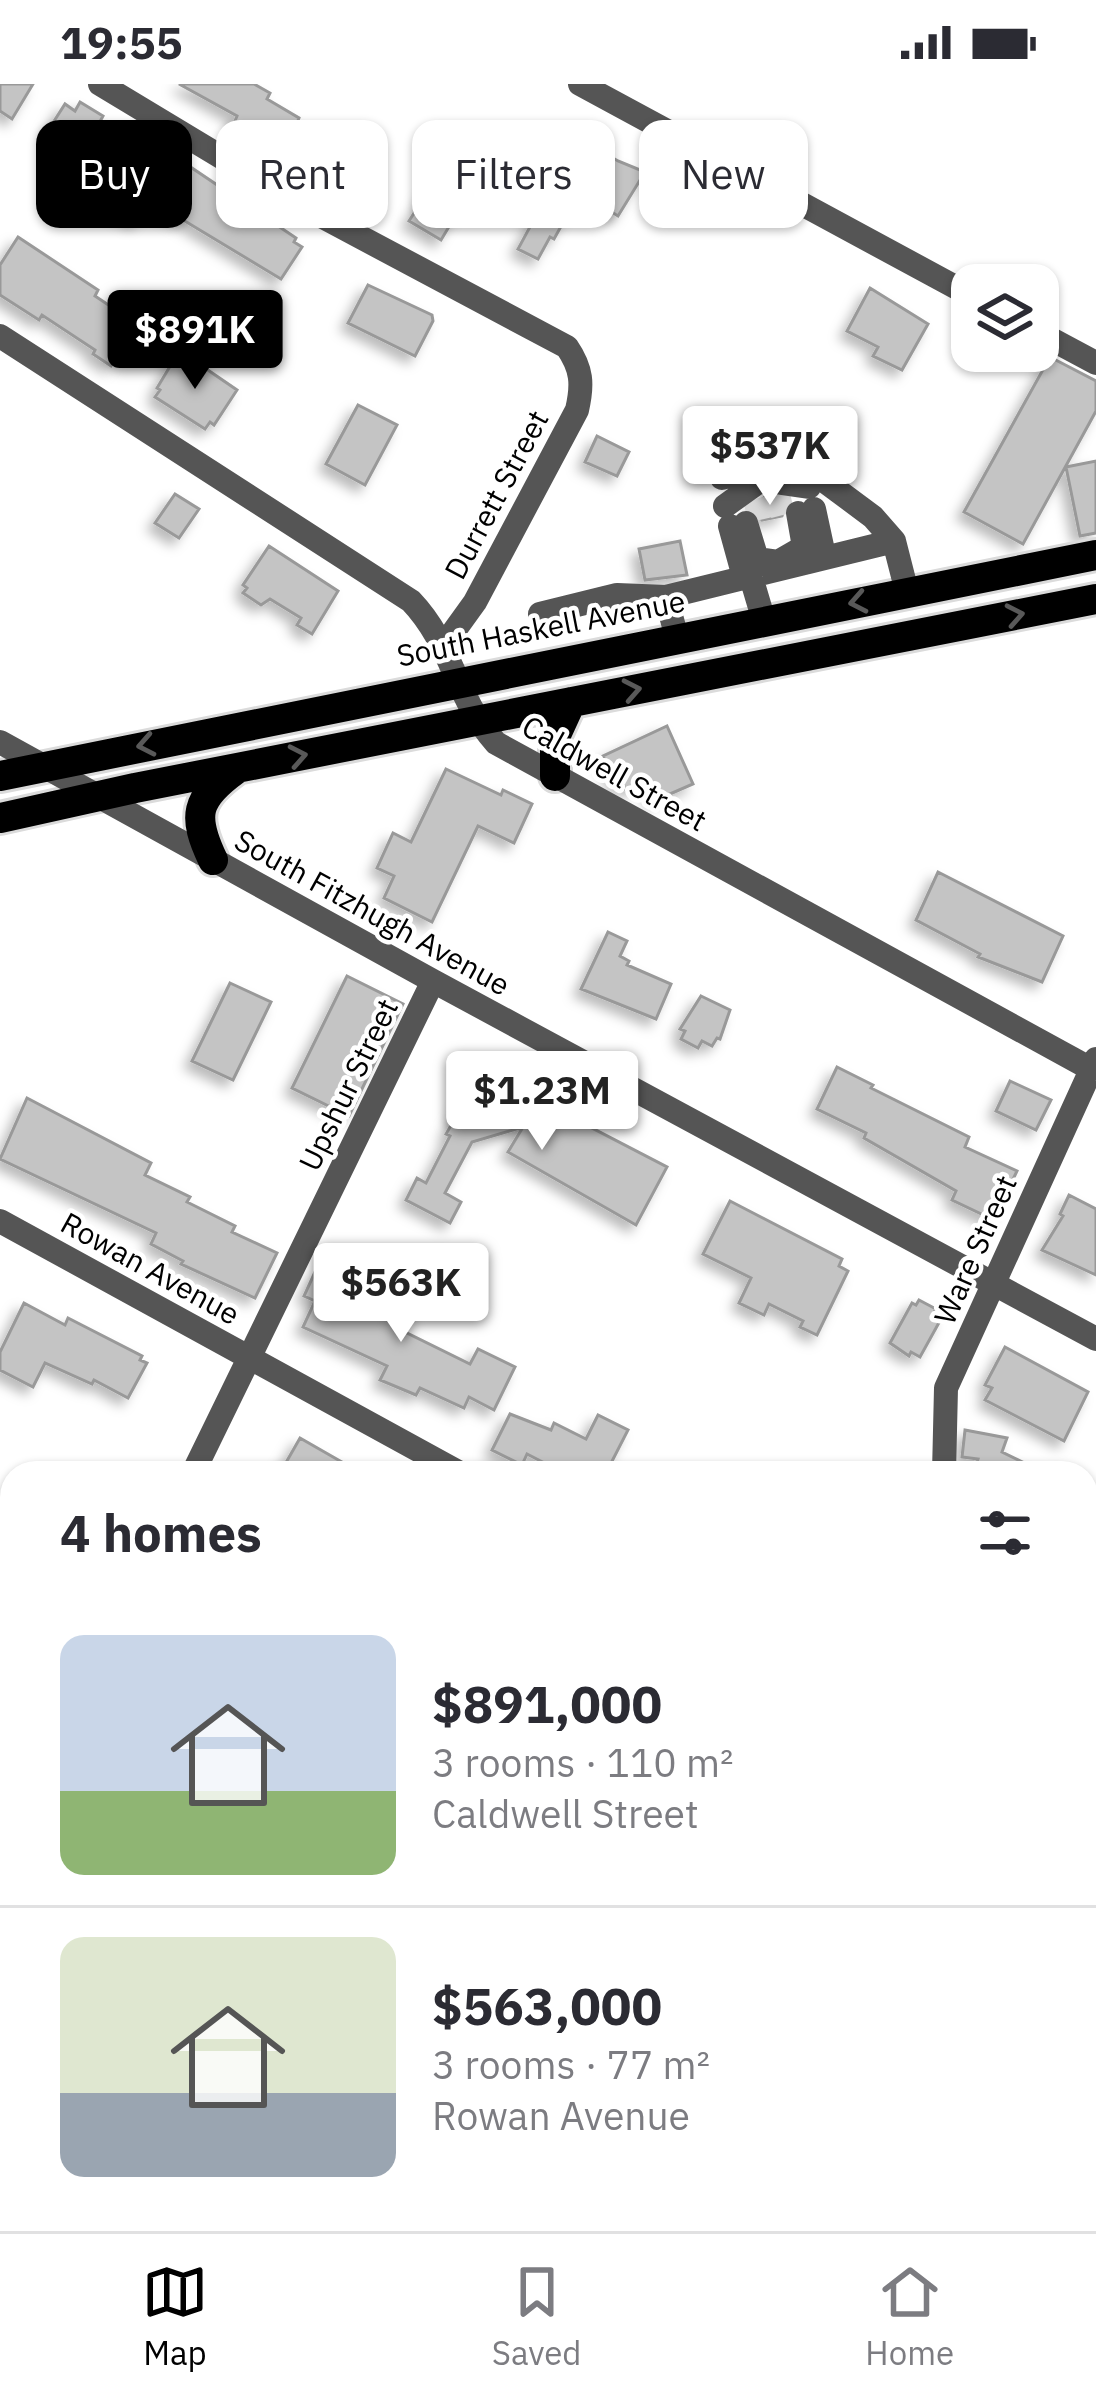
<!DOCTYPE html>
<html lang="en">
<head>
<meta charset="utf-8">
<style>
  body { margin:0; font-family:"IBM Plex Sans",sans-serif; background:#f7f7f7; color:#2b2b33; height:100vh; display:flex; flex-direction:column; font-size:45px; white-space:nowrap }
  * { box-sizing:border-box; margin:0 }
  p { font-size:39px; color:#7c7c81 }
  .icon { flex:none; width:66px; height:66px; fill:none; stroke:currentColor; stroke-width:2; stroke-linecap:round; stroke-linejoin:round }
  .map { position:relative; flex:1; overflow:hidden }
  .details { position:absolute; left:0px; top:1377px; width:1098px; height:771px; display:flex; flex-direction:column; background:#fff; border-radius:36px 36px 0 0; box-shadow:0 3px 9px #0004 }
  .details>* { flex:none }
  .guide { position:absolute; left:36px; top:36px; width:1026px; height:108px; display:flex; gap:24px }
  .controls { position:absolute; left:951px; top:180px; display:grid; gap:24px }
  .controls a { display:grid; place-items:center; width:108px; height:108px; border-radius:24px; background:#fff; box-shadow:0 3px 9px #0004; font-size:60px }
  .price { position:absolute; translate:-50% -102px; padding:0 27px; border-radius:12px; background:#fff; color:#222; font-size:39px; line-height:78px; filter:drop-shadow(0 3px 6px #0008) }
  .price::after { content:''; position:absolute; left:50%; top:72px; width:36px; height:27px; margin-left:-18px; background:inherit; clip-path:polygon(0 0,100% 0,50% 100%) }
  .price.current { background:#000; color:#fff }
  ul { padding:0; list-style:none }
  li { display:flex; align-items:center; gap:36px; height:300px; padding:0 60px }
  li+li { border-top:3px solid #e1e1e2 }
  li span { display:grid; place-items:center; flex:none; width:336px; height:240px; border-radius:24px; color:#555 }
  li>.icon { margin-inline-start:auto }
  span .icon { width:144px; height:144px; fill:#fffc; stroke-width:1 }
  li b { font-size:51px }
  h2 { display:flex; justify-content:space-between; align-items:center; height:144px; padding:0 60px; font-size:51px }
  .pill { padding:0 42px; border-radius:24px; background:#fff; box-shadow:0 3px 9px #0004; font-size:42px; line-height:108px }
  .pill.current { background:#000; color:#fff }
  .status { display:flex; justify-content:space-between; align-items:center; height:84px; padding:0 60px; background:#fff; direction:ltr }
  .status svg { height:33px; fill:currentColor }
  .tab-bar { display:flex; justify-content:space-around; align-items:center; height:168px; border-top:3px solid #e1e1e2; background:#fff; font-size:33px; color:#7c7c81 }
  .tab-bar a { display:grid; justify-items:center; gap:6px }
  .tab-bar .current { color:#000 }
  .map>svg:first-child { display:block }
  .building { fill:#c4c4c4; stroke:#999; stroke-width:3; filter:url(#shadow) }
  .lines { fill:none; stroke-linecap:round; stroke-linejoin:round }
  .minor-tunnel { stroke:#d9d9d9; stroke-width:24; stroke-dasharray:24 12; stroke-linecap:butt }
  .major-casing { stroke:#dbdbdb; stroke-width:36 }
  .minor { stroke:#555; stroke-width:24 }
  .major { stroke:#000; stroke-width:30 }
  .rail { stroke:#000; stroke-width:8; stroke-dasharray:18 6 3 6; stroke-linecap:butt }
  .oneway { stroke:#595959 }
  .labels { text-anchor:middle; stroke-width:9; stroke-linejoin:round; paint-order:stroke }
  .street-label { font-size:30px; fill:#000; stroke:#fff }
</style>
</head>
<body>
<div class="status"><b>19:55</b><svg viewBox="0 0 49 12"><path d="M0 12V9h3v3zM5 12V6h3v6zM10 12V3h3v9zM15 12V0h3v12zM26 1h20v11H26zM47 4h2v5h-2z"/></svg></div>
<div class="map">
<svg width="1096" height="2147" viewBox="0 0 1096 2147">
  <defs>
    <filter id="shadow"><feDropShadow dx="-7" dy="7" stdDeviation="6" flood-color="#0004"/></filter>
  </defs>
  <rect width="100%" height="100%" fill="#fff"/>
  <!-- building -->
  <path class="building" d="M 0,0 L 33,0 L 12,35 L 0,27 Z
    M 179,0 L 254,0 L 270,9 L 267,15 L 299,34 L 297,39 L 308,45 L 292,71 L 235,37 L 237,32 Z
    M 80,18 L 103,32 L 84,67 L 49,45 L 65,20 L 75,27 Z
    M 571,49 L 618,77 L 645,88 L 618,132 L 580,108 L 554,155 L 550,153 L 538,175 L 518,165 L 552,102 L 543,96 Z
    M 145,79 L 171,95 L 177,83 L 183,86 L 186,80 L 296,154 L 294,158 L 302,163 L 281,195 L 150,116 L 137,137 L 114,123 Z
    M 428,107 L 459,126 L 441,156 L 409,137 Z
    M 18,153 L 98,206 L 95,212 L 131,236 L 128,241 L 135,245 L 111,282 L 93,270 L 95,266 L 42,231 L 39,236 L 0,211 L 0,181 Z
    M 368,201 L 432,231 L 433,237 L 415,272 L 348,239 Z
    M 870,204 L 928,240 L 902,286 L 873,272 L 878,263 L 847,247 Z
    M 183,269 L 237,306 L 214,341 L 210,338 L 205,345 L 155,313 L 160,306 L 157,304 L 175,274 L 179,276 Z
    M 1050,273 L 1096,297 L 1096,327 L 1023,460 L 964,428 Z
    M 358,321 L 397,341 L 365,401 L 326,380 Z
    M 747,351 L 749,362 L 767,358 L 768,365 L 718,378 L 707,387 L 704,371 L 721,368 L 719,357 Z
    M 597,352 L 629,368 L 617,392 L 585,378 Z
    M 1096,377 L 1096,449 L 1080,452 L 1066,383 Z
    M 175,410 L 199,425 L 179,454 L 155,439 Z
    M 765,413 L 787,417 L 782,432 L 762,436 L 751,423 Z
    M 680,457 L 687,491 L 645,496 L 639,465 Z
    M 269,462 L 338,507 L 312,550 L 297,541 L 301,534 L 270,515 L 261,521 L 243,509 L 247,504 L 243,501 Z
    M 667,642 L 693,700 L 654,717 L 645,698 L 626,706 L 622,698 L 616,701 L 603,672 Z
    M 446,685 L 501,711 L 503,706 L 532,720 L 514,759 L 478,742 L 432,838 L 384,814 L 394,792 L 377,784 L 393,749 L 411,758 Z
    M 938,788 L 1063,852 L 1042,898 L 978,873 L 980,870 L 916,836 Z
    M 608,848 L 627,857 L 620,872 L 629,877 L 627,881 L 671,900 L 656,935 L 581,905 Z
    M 347,892 L 403,920 L 349,1032 L 292,1004 Z
    M 230,899 L 271,918 L 233,996 L 192,977 Z
    M 701,912 L 730,926 L 720,955 L 717,954 L 712,962 L 702,957 L 698,964 L 681,955 L 685,947 L 680,945 Z
    M 837,983 L 873,1001 L 871,1004 L 969,1053 L 965,1063 L 1017,1087 L 994,1136 L 952,1116 L 956,1107 L 864,1054 L 866,1049 L 817,1025 Z
    M 482,987 L 667,1083 L 636,1141 L 508,1068 L 523,1043 L 472,1058 L 445,1109 L 461,1118 L 450,1139 L 406,1116 L 417,1094 L 426,1099 L 450,1052 L 446,1050 Z
    M 1010,997 L 1051,1016 L 1036,1046 L 996,1027 Z
    M 27,1014 L 151,1079 L 145,1091 L 190,1113 L 187,1118 L 235,1142 L 232,1148 L 277,1169 L 255,1214 L 181,1180 L 183,1177 L 151,1160 L 156,1149 L 0,1075 Z
    M 1069,1111 L 1096,1125 L 1096,1191 L 1042,1166 L 1063,1132 L 1060,1130 Z
    M 730,1117 L 842,1175 L 839,1182 L 848,1187 L 817,1251 L 800,1243 L 803,1237 L 769,1220 L 764,1231 L 739,1219 L 751,1194 L 703,1170 Z
    M 315,1188 L 370,1210 L 374,1203 L 407,1220 L 395,1243 L 470,1280 L 478,1265 L 515,1283 L 494,1326 L 469,1313 L 464,1324 L 420,1304 L 416,1311 L 380,1296 L 387,1282 L 303,1243 L 315,1217 L 304,1212 Z
    M 919,1216 L 936,1225 L 933,1230 L 941,1235 L 920,1273 L 911,1268 L 909,1272 L 890,1259 L 912,1219 L 916,1221 Z
    M 24,1219 L 65,1241 L 68,1234 L 142,1272 L 140,1276 L 147,1279 L 128,1314 L 94,1296 L 92,1300 L 45,1279 L 33,1303 L 0,1286 L 0,1268 Z
    M 1005,1263 L 1088,1308 L 1064,1357 L 985,1316 L 992,1304 L 985,1301 Z
    M 510,1330 L 551,1346 L 554,1339 L 586,1355 L 598,1331 L 628,1346 L 606,1389 L 564,1389 L 527,1370 L 522,1381 L 492,1366 Z
    M 965,1346 L 1007,1354 L 1002,1368 L 1045,1389 L 992,1389 L 975,1384 L 978,1375 L 962,1373 Z
    M 300,1354 L 361,1389 L 280,1389 Z"/>
  <g class="lines">
    <!-- minor-tunnel -->
    <path class="minor-tunnel" d="M 778,411 L 783,431
      M 755,415 L 760,436"/>
    <!-- major casing -->
    <g class="major-casing">
      <path id="major" d="M 0,692 L 1096,471
        M 555,692 L 555,653 L 571,618
        M 0,734 L 135,704 L 1096,515
        M 213,776 C 192,732 195,715 235,686
        M 0,1632 L 12,1639
        M 0,1684 L 12,1691
        M 824,2136 L 843,2147
        M 917,2136 L 937,2147"/>
    </g>
    <!-- minor -->
    <path class="minor" d="M 100,0 L 306,124 L 567,263 C 582,285 583,300 577,326 L 475,518 L 444,561
      M 580,0 L 972,212
      M 1038,248 L 1096,279
      M 0,252 L 411,517 C 453,561 454,612 496,659 L 1091,985
      M 722,394 L 795,375 L 873,433 L 894,457
      M 725,422 L 761,396 L 809,403
      M 746,439 L 757,475 L 778,478 L 804,463 L 798,429
      M 730,442 L 741,482 L 765,480
      M 798,471 L 822,462 L 814,425
      M 751,493 L 764,537
      M 540,530 L 617,511 L 666,513
      M 677,554 L 666,513 L 894,457 L 907,508
      M 0,658 L 433,897 L 1096,1255
      M 0,1137 L 460,1389
      M 193,1389 L 433,897
      M 944,1389 L 946,1304 L 1096,975
      M 1086,1732 L 1096,1737
      M 0,1771 L 12,1752
      M 0,1797 L 12,1804
      M 0,1888 L 12,1867
      M 1086,1952 L 1096,1958
      M 0,2004 L 12,2010
      M 1086,2051 L 1096,2030
      M 731,2136 L 751,2147
      M 1032,2147 L 1040,2136
      M 1088,2147 L 1096,2131"/>
    <!-- major -->
    <use href="#major" class="major"/>
    <!-- rail -->
    <path class="rail" d="M 0,2026 L 12,2032
      M 219,2136 L 225,2139"/>
  </g>
  <!-- one-way arrows -->
  <defs><path id="oneway-chevron" d="M-2-3.5L2.5 0L-2 3.5" fill="none" stroke-width="1.6" stroke-linecap="round" stroke-linejoin="round" transform="scale(3)"/></defs>
  <g class="oneway">
    <use href="#oneway-chevron" transform="translate(858 518) rotate(169)"/>
    <use href="#oneway-chevron" transform="translate(1015 531) rotate(-11)"/>
    <use href="#oneway-chevron" transform="translate(632 606) rotate(-11)"/>
    <use href="#oneway-chevron" transform="translate(146 661) rotate(169)"/>
    <use href="#oneway-chevron" transform="translate(298 672) rotate(-11)"/>
  </g>
  <g class="labels">
    <!-- street labels -->
    <g class="street-label">
      <text transform="translate(497 411) rotate(-62)" y="10">Durrett Street</text>
      <text transform="translate(541 545) rotate(-11)" y="10">South Haskell Avenue</text>
      <text transform="translate(614 690) rotate(29)" y="10">Caldwell Street</text>
      <text transform="translate(372 829) rotate(29)" y="10">South Fitzhugh Avenue</text>
      <text transform="translate(349 1001) rotate(-64)" y="10">Upshur Street</text>
      <text transform="translate(976 1166) rotate(-66)" y="10">Ware Street</text>
      <text transform="translate(150 1185) rotate(29)" y="10">Rowan Avenue</text>
    </g>
  </g>
</svg>
<div class="controls">
<a><svg class="icon" aria-label="layers" viewBox="0 0 24 24"><path d="M12 4l9 5-9 5-9-5zM3 14l9 5 9-5"/></svg></a>
</div>
<b class="price current" style="left:195px;top:308px">$891K</b>
<b class="price" style="left:770px;top:424px">$537K</b>
<b class="price" style="left:542px;top:1069px">$1.23M</b>
<b class="price" style="left:401px;top:1261px">$563K</b>
<div class="guide">
<a class="pill current">Buy</a>
<a class="pill">Rent</a>
<a class="pill">Filters</a>
<a class="pill">New</a>
</div>
<section class="details">
<h2>4 homes<svg class="icon" aria-label="filters" viewBox="0 0 24 24"><path d="M4 7h16M4 17h16"/><circle cx="9" cy="7" r="2"/><circle cx="15" cy="17" r="2"/></svg></h2>
<ul>
<li><span style="background:linear-gradient(#c9d6e8 65%,#8fb573 0)"><svg class="icon" aria-label="home" viewBox="0 0 24 24"><path d="M3 11l9-7 9 7M6 9v11h12V9"/></svg></span><div><b>$891,000</b><p>3 rooms · 110 m²</p><p>Caldwell Street</p></div></li>
<li><span style="background:linear-gradient(#dfe7d0 65%,#9aa5b1 0)"><svg class="icon" aria-label="home" viewBox="0 0 24 24"><path d="M3 11l9-7 9 7M6 9v11h12V9"/></svg></span><div><b>$563,000</b><p>3 rooms · 77 m²</p><p>Rowan Avenue</p></div></li>
</ul>
</section>
</div>
<nav class="tab-bar">
<a class="current"><svg class="icon" aria-label="map" viewBox="0 0 24 24"><path d="M3 6l6-2 6 2 6-2v14l-6 2-6-2-6 2zM9 4v14M15 6v14"/></svg>Map</a>
<a><svg class="icon" aria-label="saved" viewBox="0 0 24 24"><path d="M7 4h10v16l-5-4-5 4z"/></svg>Saved</a>
<a><svg class="icon" aria-label="home" viewBox="0 0 24 24"><path d="M3 11l9-7 9 7M6 9v11h12V9"/></svg>Home</a>
</nav>
</body>
</html>
